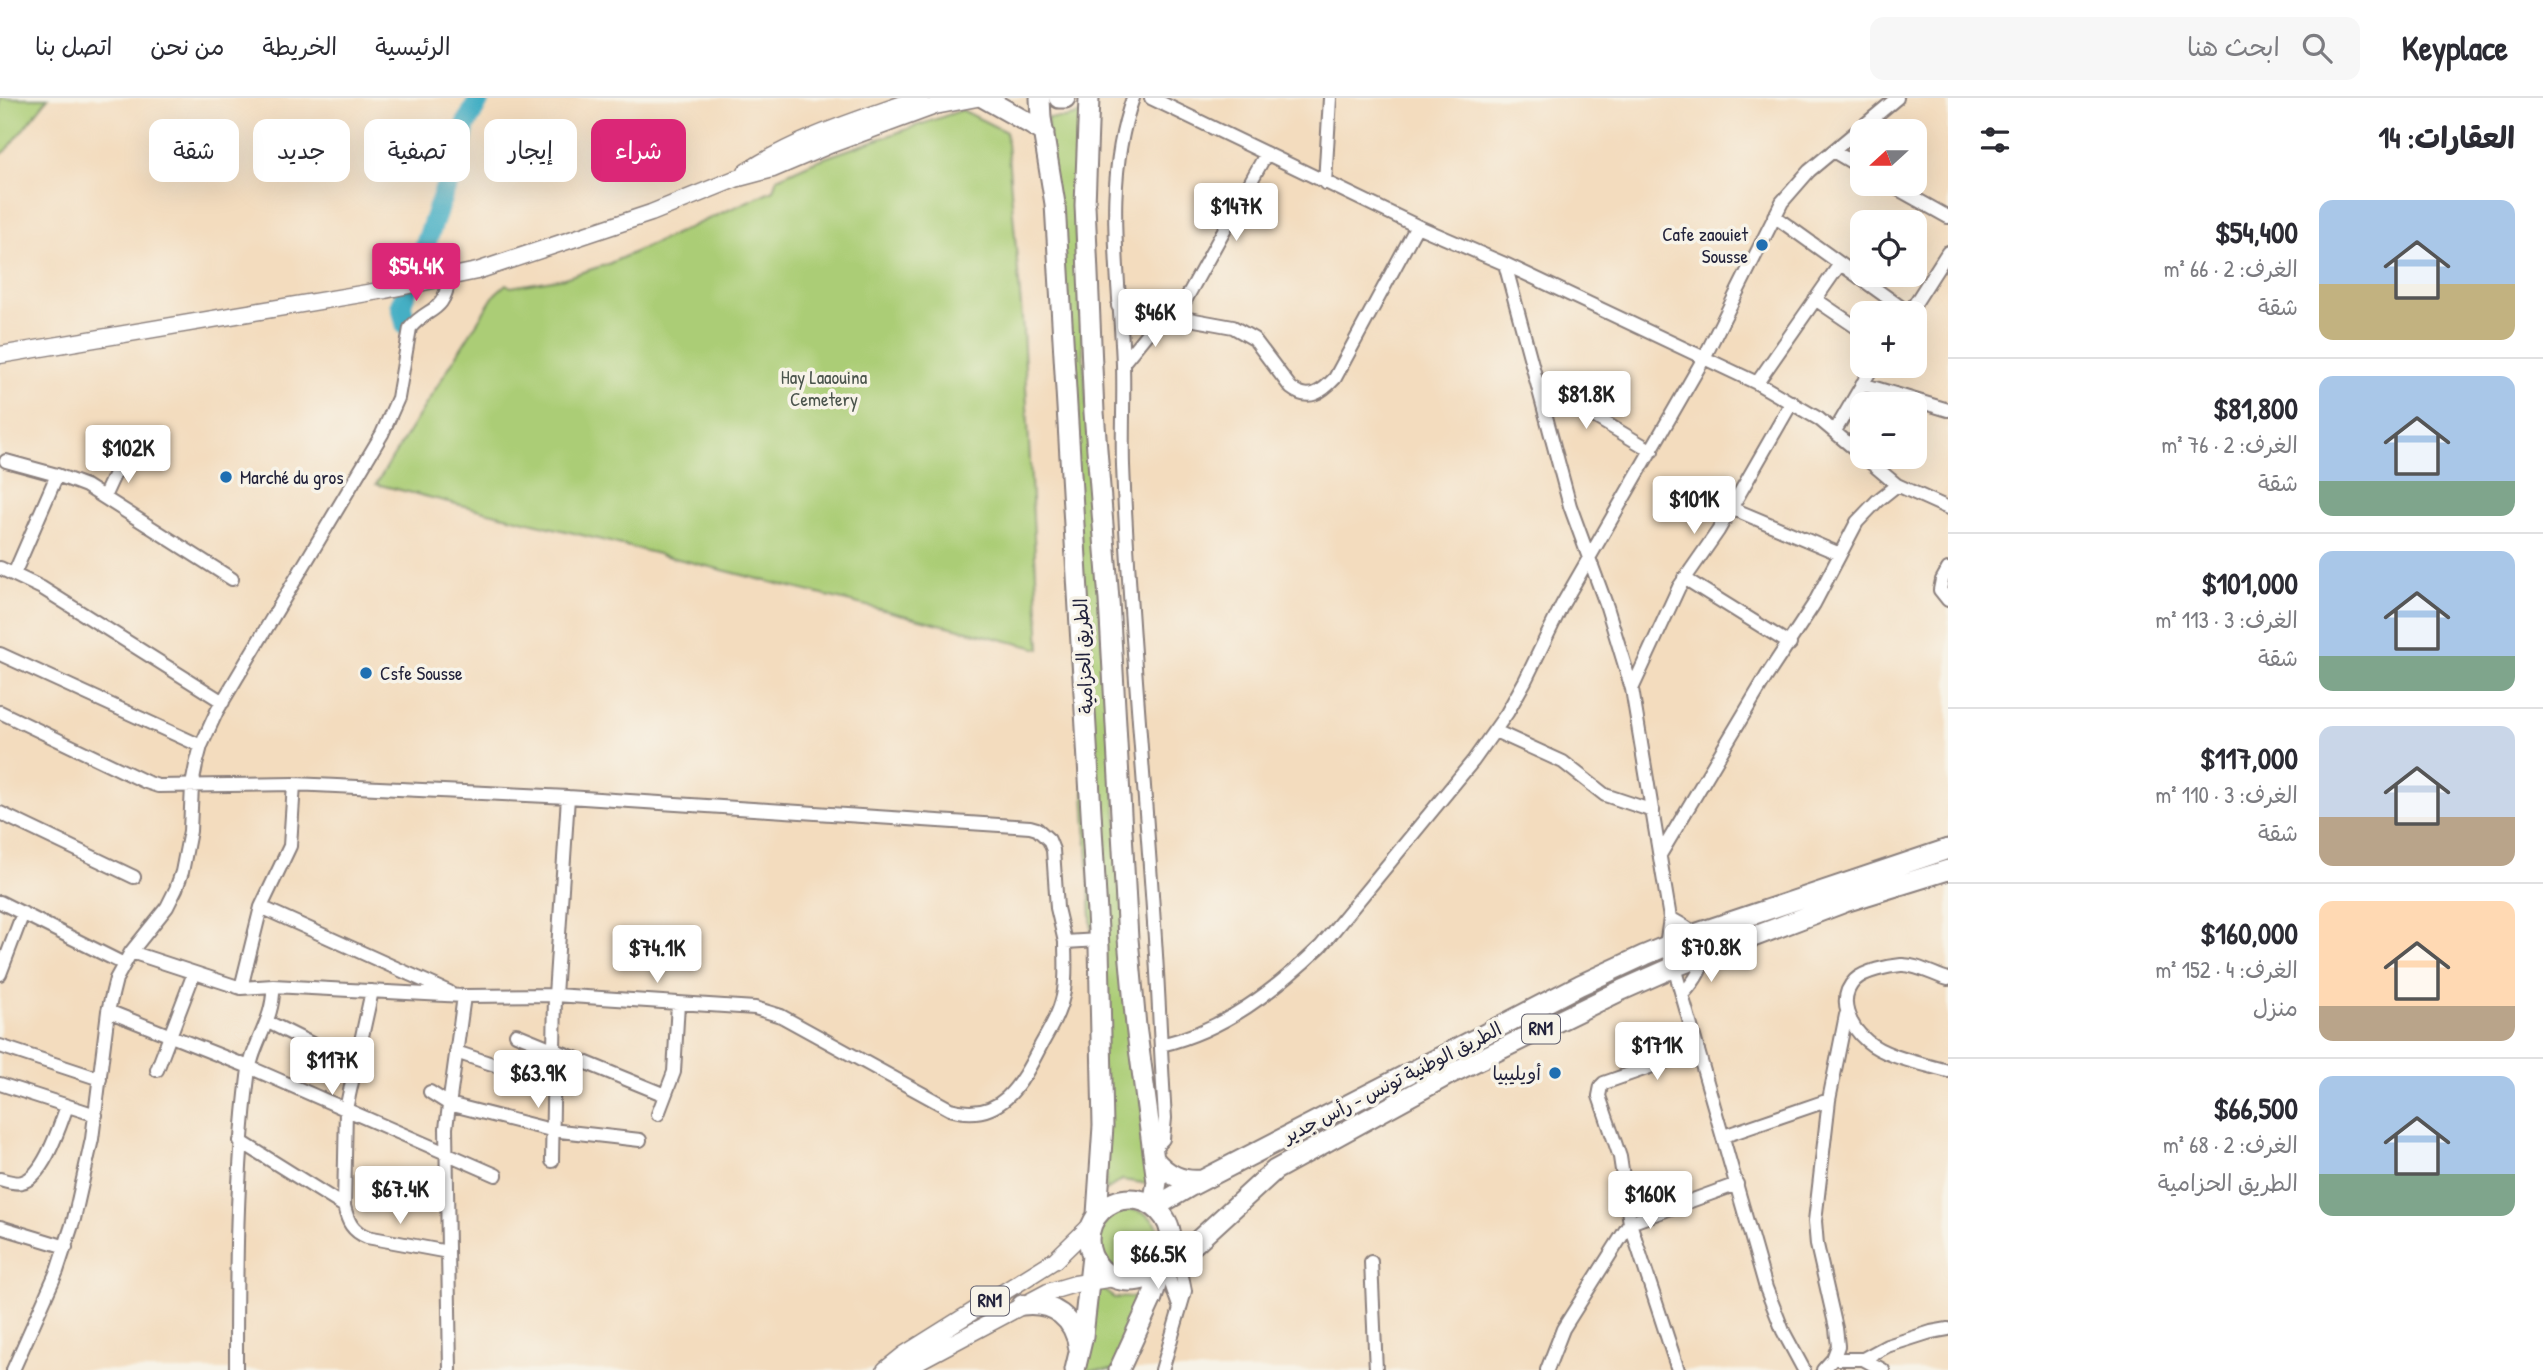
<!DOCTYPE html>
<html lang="ar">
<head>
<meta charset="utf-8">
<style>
  body { margin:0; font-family:"Patrick Hand","Playpen Sans Arabic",sans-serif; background:#f7f7f7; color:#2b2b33; direction:rtl; height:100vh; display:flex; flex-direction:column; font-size:26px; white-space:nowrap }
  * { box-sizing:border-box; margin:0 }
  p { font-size:23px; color:#7c7c81 }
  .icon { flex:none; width:38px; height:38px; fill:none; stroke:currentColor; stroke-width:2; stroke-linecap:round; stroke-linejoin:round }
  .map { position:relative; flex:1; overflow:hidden; direction:ltr }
  .panel { display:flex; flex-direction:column; background:#fff; width:595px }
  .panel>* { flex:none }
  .guide { position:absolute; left:21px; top:21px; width:665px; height:63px; direction:rtl; display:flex; gap:14px }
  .needle { width:46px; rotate:249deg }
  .fabs { position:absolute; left:1850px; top:21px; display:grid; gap:14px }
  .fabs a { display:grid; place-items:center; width:77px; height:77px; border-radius:14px; background:#fff; box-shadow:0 7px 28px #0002; font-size:35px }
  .price { position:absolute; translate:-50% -60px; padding:0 16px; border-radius:7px; background:#fff; color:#222; font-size:23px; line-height:46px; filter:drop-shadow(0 2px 4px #0008) }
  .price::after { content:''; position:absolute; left:50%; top:42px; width:21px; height:16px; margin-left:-10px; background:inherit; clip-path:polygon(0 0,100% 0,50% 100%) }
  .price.selected { background:#db2777; color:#fff }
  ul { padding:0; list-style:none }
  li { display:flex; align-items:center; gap:21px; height:175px; padding:0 28px }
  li+li { border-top:2px solid #e1e1e2 }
  li span { display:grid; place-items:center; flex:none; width:196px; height:140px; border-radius:14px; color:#555 }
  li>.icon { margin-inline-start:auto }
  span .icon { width:84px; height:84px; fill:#fffc; stroke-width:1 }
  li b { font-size:30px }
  h2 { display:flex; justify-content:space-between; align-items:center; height:84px; padding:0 28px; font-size:30px }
  .tag { padding:0 24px; border-radius:14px; background:#fff; box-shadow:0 7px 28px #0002; font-size:24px; line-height:63px }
  .tag.selected { background:#db2777; color:#fff }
  header { display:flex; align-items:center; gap:42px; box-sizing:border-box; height:98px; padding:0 35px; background:#fff; border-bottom:2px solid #e1e1e2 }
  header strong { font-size:33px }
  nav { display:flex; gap:38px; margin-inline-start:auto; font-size:24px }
  .search { width:490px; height:63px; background:#f7f7f7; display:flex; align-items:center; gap:18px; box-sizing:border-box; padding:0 24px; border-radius:14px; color:#7c7c81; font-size:26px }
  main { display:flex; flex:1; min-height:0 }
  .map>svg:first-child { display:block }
  .green { fill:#abcd76; stroke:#667858; stroke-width:2 }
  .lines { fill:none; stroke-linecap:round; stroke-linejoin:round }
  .river { stroke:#45afc4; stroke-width:21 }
  .minor-casing { stroke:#8a7f7c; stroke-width:16 }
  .major-casing { stroke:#8a7f7c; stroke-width:19 }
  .highway-casing { stroke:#8a7f7c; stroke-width:23 }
  .minor { stroke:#fff; stroke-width:12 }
  .major { stroke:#fff; stroke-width:16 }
  .highway { stroke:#fff; stroke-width:19 }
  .poi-dot { fill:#1f6fb2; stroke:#f7f3e8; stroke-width:2.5 }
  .labels { text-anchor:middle; stroke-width:7; stroke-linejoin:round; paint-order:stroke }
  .shield { fill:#f7f3e8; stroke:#62616f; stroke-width:2 }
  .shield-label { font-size:18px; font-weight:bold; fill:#22223b }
  .poi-label { font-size:19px; fill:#22223b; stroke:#f7f3e8; text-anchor:end }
  .park-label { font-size:19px; fill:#4b554d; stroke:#f7f3e8 }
  .street-label { font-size:19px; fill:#22223b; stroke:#f7f3e8 }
</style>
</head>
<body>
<header>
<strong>Keyplace</strong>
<div class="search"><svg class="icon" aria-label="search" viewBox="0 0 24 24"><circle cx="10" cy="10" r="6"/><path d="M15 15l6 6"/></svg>ابحث هنا</div>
<nav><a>الرئيسية</a><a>الخريطة</a><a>من نحن</a><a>اتصل بنا</a></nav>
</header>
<main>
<section class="panel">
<h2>العقارات: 14<svg class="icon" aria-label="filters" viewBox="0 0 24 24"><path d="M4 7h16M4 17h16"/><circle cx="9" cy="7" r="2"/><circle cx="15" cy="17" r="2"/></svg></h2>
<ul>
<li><span style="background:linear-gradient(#a9c7e8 60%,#c2b280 0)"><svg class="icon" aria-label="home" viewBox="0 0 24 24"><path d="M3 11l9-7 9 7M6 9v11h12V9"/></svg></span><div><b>$54,400</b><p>الغرف: 2 · 66 m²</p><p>شقة</p></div></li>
<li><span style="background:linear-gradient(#a9c7e8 75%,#7fa58c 0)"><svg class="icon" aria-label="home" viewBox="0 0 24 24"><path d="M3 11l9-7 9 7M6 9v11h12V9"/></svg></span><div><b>$81,800</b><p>الغرف: 2 · 76 m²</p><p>شقة</p></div></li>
<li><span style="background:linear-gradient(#a9c7e8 75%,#7fa58c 0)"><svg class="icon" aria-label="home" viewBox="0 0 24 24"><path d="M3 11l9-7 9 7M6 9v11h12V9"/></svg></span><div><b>$101,000</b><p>الغرف: 3 · 113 m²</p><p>شقة</p></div></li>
<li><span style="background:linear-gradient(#c9d6e8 65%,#b9a48a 0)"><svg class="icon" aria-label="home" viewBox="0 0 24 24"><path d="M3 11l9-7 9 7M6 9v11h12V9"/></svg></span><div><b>$117,000</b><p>الغرف: 3 · 110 m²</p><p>شقة</p></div></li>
<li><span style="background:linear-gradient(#ffd9b3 75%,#b9a48a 0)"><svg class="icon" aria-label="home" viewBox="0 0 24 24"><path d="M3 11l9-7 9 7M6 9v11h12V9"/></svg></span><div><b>$160,000</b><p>الغرف: 4 · 152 m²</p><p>منزل</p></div></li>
<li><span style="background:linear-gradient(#a9c7e8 70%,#7fa58c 0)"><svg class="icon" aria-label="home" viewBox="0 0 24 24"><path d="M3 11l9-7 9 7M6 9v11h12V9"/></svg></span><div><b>$66,500</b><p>الغرف: 2 · 68 m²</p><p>الطريق الحزامية</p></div></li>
</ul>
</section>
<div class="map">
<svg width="1948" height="1272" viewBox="0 0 1948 1272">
  <rect width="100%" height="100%" fill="#f7f3e8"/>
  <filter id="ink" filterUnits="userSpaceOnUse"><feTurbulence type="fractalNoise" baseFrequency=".0143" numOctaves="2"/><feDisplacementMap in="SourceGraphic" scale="14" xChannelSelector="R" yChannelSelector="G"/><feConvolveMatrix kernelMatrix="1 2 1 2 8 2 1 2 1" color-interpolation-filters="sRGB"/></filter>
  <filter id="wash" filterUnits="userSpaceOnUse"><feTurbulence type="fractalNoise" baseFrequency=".00686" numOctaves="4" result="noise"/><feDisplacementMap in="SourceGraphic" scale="28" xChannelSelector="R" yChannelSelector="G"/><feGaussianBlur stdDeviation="1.57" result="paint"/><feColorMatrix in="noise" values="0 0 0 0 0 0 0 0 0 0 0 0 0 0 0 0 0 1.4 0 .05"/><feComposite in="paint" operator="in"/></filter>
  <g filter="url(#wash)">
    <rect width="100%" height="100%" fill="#f3dcbe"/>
    <!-- green -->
    <path class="green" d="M 0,0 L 48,0 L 6,53 L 0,57 Z
      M 962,12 L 1006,34 L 1023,232 L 1040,551 L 376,386 L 495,196 L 506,186 L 511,189 L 564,180 L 608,166 L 773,92 L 777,80 L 813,64 Z
      M 1082,16 L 1077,36 L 1073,94 L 1103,564 L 1150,1086 L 1122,1082 L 1106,1092 L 1047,20 L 1065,20 Z
      M1099 1143a31 31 0 1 1 62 0a31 31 0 1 1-62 0Z
      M 1098,1188 L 1114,1200 L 1132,1199 L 1151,1194 L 1113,1272 L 1083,1272 L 1090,1248 Z"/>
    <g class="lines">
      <!-- river -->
      <path class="river" d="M 406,227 L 401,206 L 422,157 L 444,93 L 458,68 L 465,28 L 480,0"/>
    </g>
  </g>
  <g filter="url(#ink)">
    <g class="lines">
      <!-- minor casing -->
      <g class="minor-casing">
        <path id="minor" d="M 1133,0 C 1102,86 1120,178 1123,267 C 1124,300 1122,334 1123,367 C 1129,525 1145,683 1155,841 C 1159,901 1161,961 1165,1020 L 1163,1041 L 1153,1051
          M 1151,0 L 1417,128 L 1505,166 L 1757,285 L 1819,321 L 1862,357
          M 1833,53 L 1862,70
          M 1325,85 L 1330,0
          M 1889,86 L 1948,119
          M 1774,118 L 1909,215
          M 1505,166 L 1570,408 L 1607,509 L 1632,591 L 1670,820 L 1666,848 L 1674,869 L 1766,1190 L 1783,1233 L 1804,1272
          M 1815,201 L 1862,233
          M 1118,208 L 1233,229 L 1254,241 L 1291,290 C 1309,304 1322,294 1335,280 L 1417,128
          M 1909,215 L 1948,154
          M 1176,219 L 1266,56
          M 1123,265 L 1149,233 L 1168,217
          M 1537,284 L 1652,353
          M 1757,285 L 1840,166
          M 1862,286 L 1948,312
          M 1835,333 L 1873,268
          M 1864,359 L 1897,387 L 1948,410
          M 6,363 L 57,377 L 86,388 L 232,481
          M 104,399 L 121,362
          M 1731,410 L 1840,456
          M 0,470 L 42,490 L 223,604
          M 1948,471 L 1942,482 L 1940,492 L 1948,502
          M 14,476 L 57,377
          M 1684,480 L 1790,546
          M 0,556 L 201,648
          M 1632,591 L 1679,489 L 1718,433 L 1792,304
          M 0,614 L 146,684 L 158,688 L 294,686 L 568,699 L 1030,729 L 1037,731 L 1049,742 L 1053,752 L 1057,810 L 1065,844 L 1099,842
          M 1495,633 L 1563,664 L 1605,697 L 1653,713
          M 0,715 L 134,779
          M 1660,757 L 1766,579 L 1814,506 L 1857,424 L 1877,403 L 1897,387
          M 0,804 L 124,866
          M 261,809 L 449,894
          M 1670,820 C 1677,824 1688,829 1694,836 C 1714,857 1698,880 1682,897
          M 131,854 L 241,890 L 273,888 L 464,898 L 555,897 L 755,910 L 781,918 L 950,1011 C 1001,1026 1021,986 1041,947 C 1050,931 1059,916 1063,898 C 1067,881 1065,861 1065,844
          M 0,876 L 23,815
          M 1948,881 C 1934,877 1916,866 1901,867 C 1889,868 1864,873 1855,882 C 1836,901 1850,929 1867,943 C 1885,959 1924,966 1948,973
          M 241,890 L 261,809 L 290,748 L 294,686
          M 372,893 L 346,1011 L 344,1108 C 348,1124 352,1133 367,1139 L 448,1154
          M 108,913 L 249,969 L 496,1077
          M 268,924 L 356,968
          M 516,936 L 665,997
          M 1161,947 C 1224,932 1274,893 1321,848 L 1473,663 L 1507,615 L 1525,583 L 1562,507 L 1704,260 L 1782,104 L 1809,73 L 1897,0
          M 0,948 L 100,981
          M 456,954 L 552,986
          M 157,972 L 194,875
          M 0,986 L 96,1017
          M 430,994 L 449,1006 L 551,1032 L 640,1042
          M 658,1016 L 674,974 L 678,905
          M 1724,1038 L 1829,1002
          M 240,1043 L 344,1108
          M 552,1063 L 555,897 L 568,699
          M 0,1081 C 7,1083 16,1086 22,1084 C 44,1079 60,1027 67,1008
          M 0,1129 L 66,1149
          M 1371,1164 L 1376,1272
          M 1164,1166 L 1179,1208
          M 1833,1261 L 1863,1261 L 1887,1248 L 1931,1234 L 1948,1231
          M 1863,1261 L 1883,1272
          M 13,1272 L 57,1173 L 74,1121 L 92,1041 L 108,913 L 116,881 L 131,854 L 167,809 L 176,791 L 182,774 L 190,733 L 192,687 L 196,667 L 201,648 L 217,613 L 382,336 L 398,300 L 410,230 C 428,208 444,217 449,180
          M 236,1272 C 236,1174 236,1076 248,979 C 251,947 275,921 273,888
          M 450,1272 L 446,1030 L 464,898
          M 1162,1272 L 1185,1193 L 1181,1173 L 1169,1157
          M 1547,1272 L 1563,1231 L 1630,1125 L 1737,1086
          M 1678,1272 L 1630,1125 L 1620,1059 L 1599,998 L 1601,988 L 1604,985 L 1698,952
          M 1823,1272 L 1833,1261 L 1838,1248 L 1836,1230 L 1817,1147 L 1815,1123 L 1829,1002 L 1846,917"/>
      </g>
      <!-- major casing -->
      <g class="major-casing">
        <path id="major" d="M 746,74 C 799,39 861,21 920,0
          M 0,257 L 385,192 L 477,173 L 651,115 L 735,81 L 773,71 L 832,46 L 935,8 L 977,0
          M 885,1272 L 905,1256 L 1055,1162 L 1090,1128
          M 897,1272 L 913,1266 L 1048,1194 L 1075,1186 L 1114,1180"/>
      </g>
      <!-- highway casing -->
      <g class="highway-casing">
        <path id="highway" d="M 984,0 L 1032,27 L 1044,35
          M 1040,0 L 1041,20 L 1055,106 L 1099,849 L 1103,1028 L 1097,1116
          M 1059,0 L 1065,0
          M 1089,0 L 1085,107 L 1094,314 L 1109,502 L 1128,841 L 1136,928 L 1157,1084 L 1153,1107
          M 1154,1061 C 1167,1077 1182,1084 1202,1082
          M1089 1142a41 41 0 1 1 82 0a41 41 0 1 1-82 0Z
          M 1155,1109 L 1189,1089 L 1580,887 L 1645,857 L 1695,836 L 1948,751
          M 1169,1155 L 1180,1154 L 1192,1148 L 1275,1072 L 1450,976 L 1622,892 L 1674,869 L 1845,804 L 1948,772
          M 1022,1207 C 1053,1203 1075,1220 1079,1251
          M 1075,1272 L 1083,1238 L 1092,1158
          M 1119,1272 L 1152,1200 L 1162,1168"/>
      </g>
      <!-- minor -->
      <use href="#minor" class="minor"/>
      <!-- major -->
      <use href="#major" class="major"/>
      <!-- highway -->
      <use href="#highway" class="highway"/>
    </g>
  </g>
  <!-- markers -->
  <g class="poi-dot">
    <circle cx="1762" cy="147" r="7"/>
    <circle cx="226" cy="379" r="7"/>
    <circle cx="366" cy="575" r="7"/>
    <circle cx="1555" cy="975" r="7"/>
  </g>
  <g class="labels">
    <!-- shield labels -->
    <g class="shield">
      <rect x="1522" y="916.5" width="38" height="29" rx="5"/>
      <rect x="971" y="1188.5" width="38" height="29" rx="5"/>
    </g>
    <g class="shield-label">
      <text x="1541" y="937">RN1</text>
      <text x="990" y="1209">RN1</text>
    </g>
    <!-- poi labels -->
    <g class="poi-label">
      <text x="1748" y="143">Cafe zaouiet<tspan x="1748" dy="22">Sousse</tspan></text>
      <text x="240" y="386" text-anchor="start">Marché du gros</text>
      <text x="380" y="582" text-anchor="start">Csfe Sousse</text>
      <text x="1541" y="982">أويليبيا</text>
    </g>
    <!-- park labels -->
    <g class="park-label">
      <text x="824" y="286">Hay Laaouina<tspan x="824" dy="22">Cemetery</tspan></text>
    </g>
    <!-- street labels -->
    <g class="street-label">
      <text transform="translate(1083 558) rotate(-93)" y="7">الطريق الحزامية</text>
      <text transform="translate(1392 984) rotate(-27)" y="7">الطريق الوطنية تونس - رأس جدير</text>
    </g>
  </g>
</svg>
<div class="fabs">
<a><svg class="needle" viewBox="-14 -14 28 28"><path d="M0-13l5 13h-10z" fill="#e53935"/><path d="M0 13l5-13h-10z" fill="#7c7c81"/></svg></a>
<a><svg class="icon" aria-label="locate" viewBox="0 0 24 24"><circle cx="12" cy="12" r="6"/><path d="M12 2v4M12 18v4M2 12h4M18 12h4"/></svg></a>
<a>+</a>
<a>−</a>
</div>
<b class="price" style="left:1236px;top:145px">$147K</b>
<b class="price selected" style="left:416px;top:205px">$54.4K</b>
<b class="price" style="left:1155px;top:251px">$46K</b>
<b class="price" style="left:1586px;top:333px">$81.8K</b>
<b class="price" style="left:128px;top:387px">$102K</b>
<b class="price" style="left:1694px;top:438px">$101K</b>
<b class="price" style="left:1711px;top:886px">$70.8K</b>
<b class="price" style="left:657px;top:887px">$74.1K</b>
<b class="price" style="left:1657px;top:984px">$171K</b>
<b class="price" style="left:332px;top:999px">$117K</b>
<b class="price" style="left:538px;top:1012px">$63.9K</b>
<b class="price" style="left:400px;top:1128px">$67.4K</b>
<b class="price" style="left:1650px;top:1133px">$160K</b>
<b class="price" style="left:1158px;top:1193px">$66.5K</b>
<div class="guide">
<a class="tag selected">شراء</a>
<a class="tag">إيجار</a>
<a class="tag">تصفية</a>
<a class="tag">جديد</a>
<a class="tag">شقة</a>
</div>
</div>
</main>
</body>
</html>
